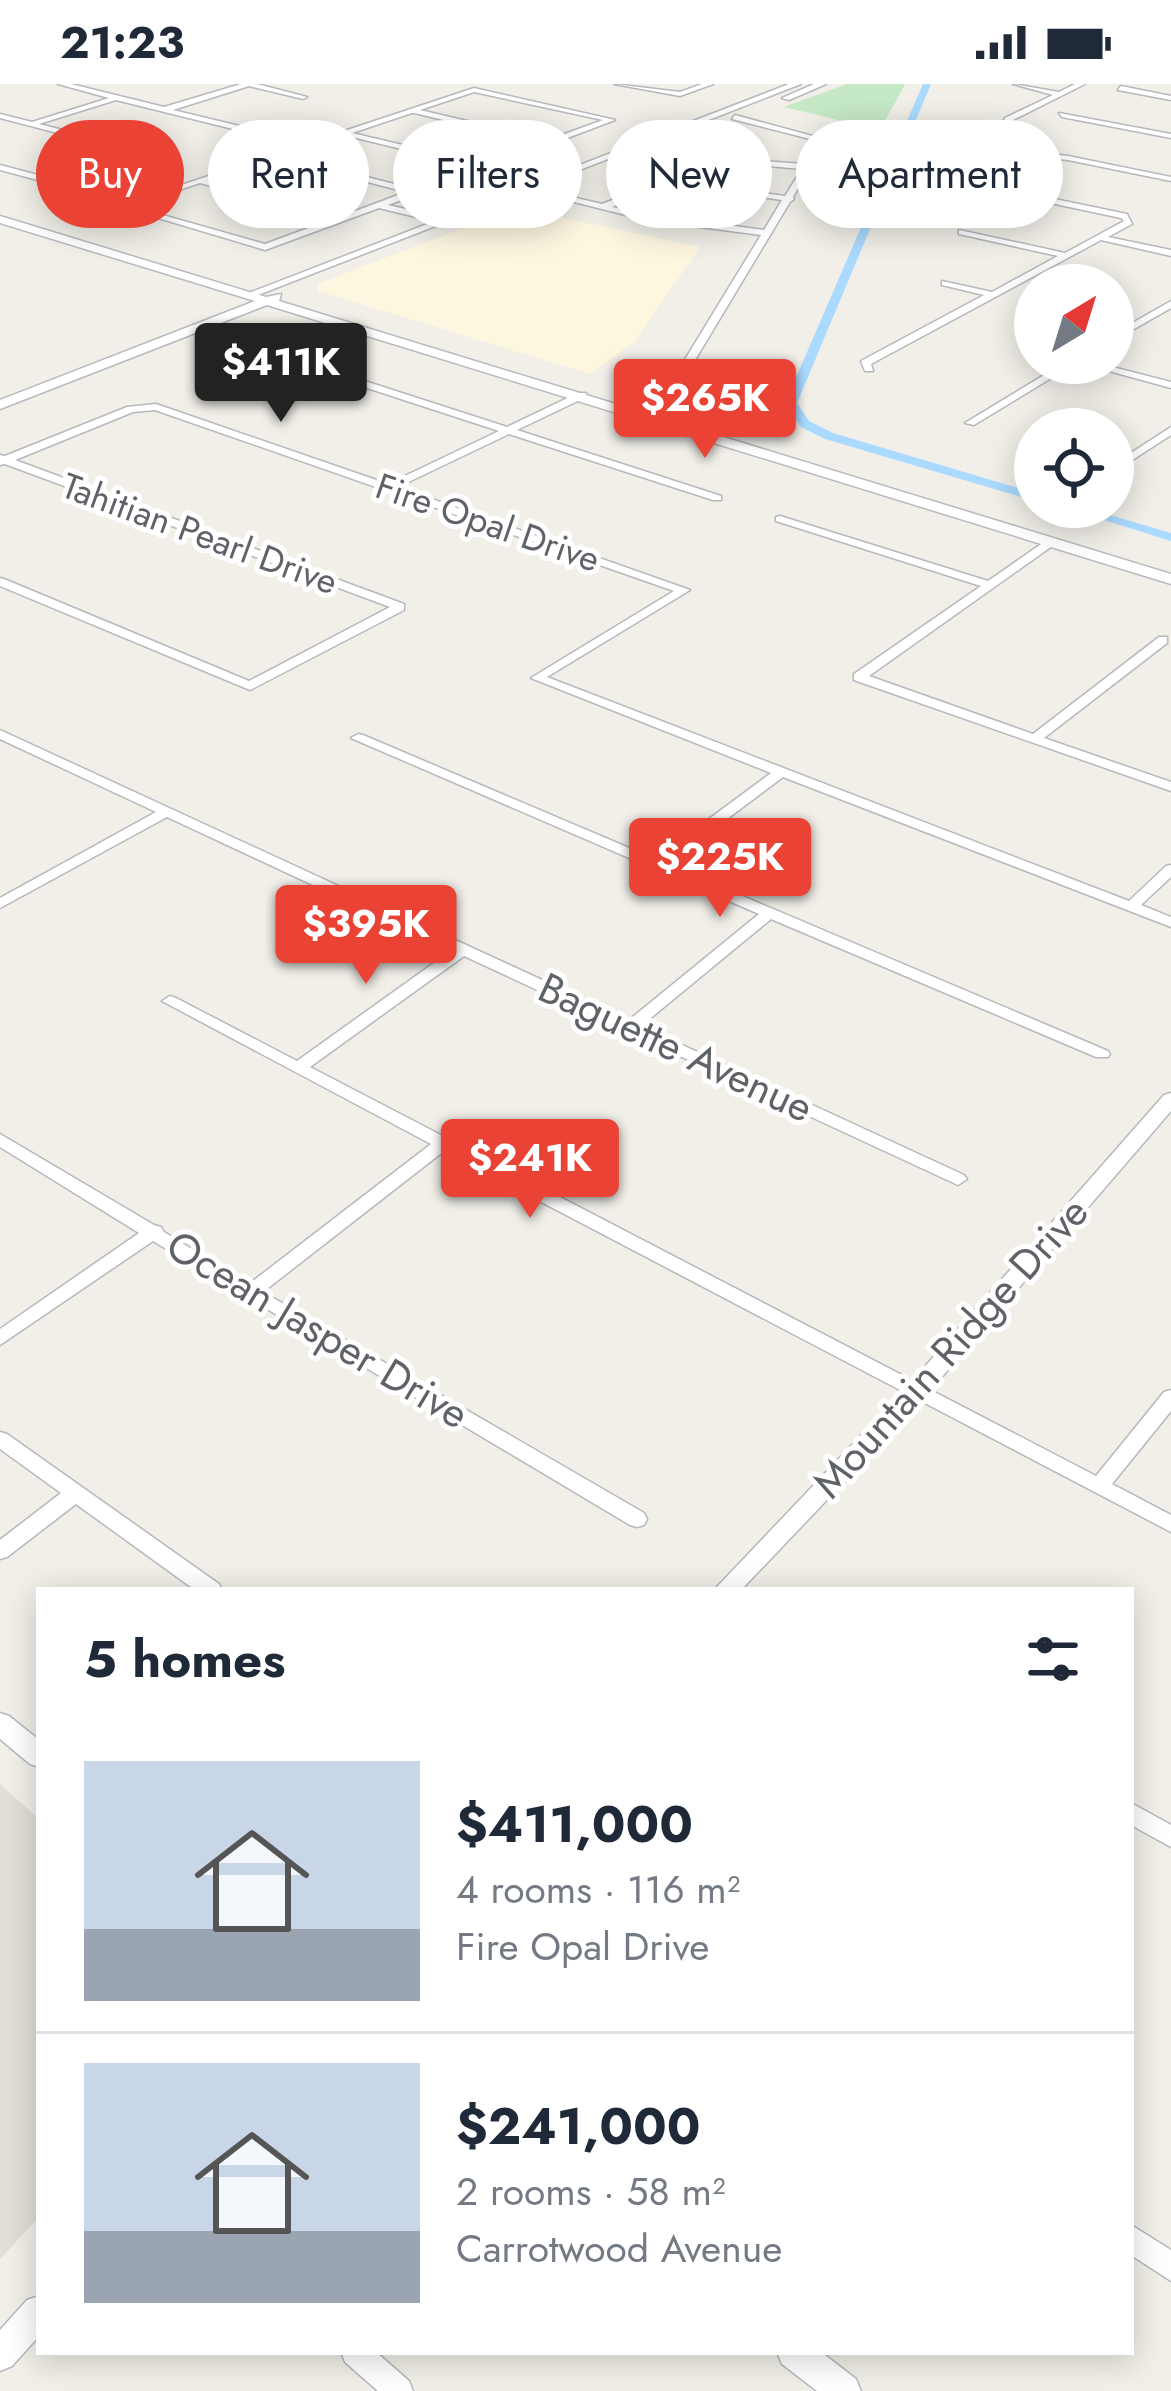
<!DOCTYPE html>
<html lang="en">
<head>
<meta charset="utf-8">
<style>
  body { margin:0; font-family:Jost,sans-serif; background:#f6f6f7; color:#1f2937; height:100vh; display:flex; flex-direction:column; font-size:45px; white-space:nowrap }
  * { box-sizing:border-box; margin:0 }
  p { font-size:39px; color:#747a83 }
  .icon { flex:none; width:66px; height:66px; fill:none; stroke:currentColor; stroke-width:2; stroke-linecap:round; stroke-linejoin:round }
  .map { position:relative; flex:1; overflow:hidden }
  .sheet { position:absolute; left:36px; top:1503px; width:1098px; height:768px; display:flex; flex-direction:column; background:#fff; border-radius:0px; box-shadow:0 6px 30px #0003 }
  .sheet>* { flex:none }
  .top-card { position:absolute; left:36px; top:36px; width:1101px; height:108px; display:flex; gap:24px }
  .needle { width:78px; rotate:38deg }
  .fabs { position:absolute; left:1014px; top:180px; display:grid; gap:24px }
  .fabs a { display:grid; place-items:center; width:120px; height:120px; border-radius:50%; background:#fff; box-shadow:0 6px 30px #0003; font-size:60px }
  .price { position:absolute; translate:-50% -102px; padding:0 27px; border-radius:12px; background:#ea4335; color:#fff; font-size:39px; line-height:78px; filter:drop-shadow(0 3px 6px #0008) }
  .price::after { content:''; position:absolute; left:50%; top:72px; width:36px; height:27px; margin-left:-18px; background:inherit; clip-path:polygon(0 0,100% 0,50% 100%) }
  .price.current { background:#222; color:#fff }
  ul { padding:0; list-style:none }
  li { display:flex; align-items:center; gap:36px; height:300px; padding:0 48px }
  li+li { border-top:3px solid #e0e1e3 }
  li span { display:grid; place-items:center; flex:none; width:336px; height:240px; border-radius:0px; color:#555 }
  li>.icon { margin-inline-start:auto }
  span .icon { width:144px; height:144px; fill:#fffc; stroke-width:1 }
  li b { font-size:51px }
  h2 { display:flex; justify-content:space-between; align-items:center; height:144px; padding:0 48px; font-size:51px }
  .pill { padding:0 42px; border-radius:54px; background:#fff; box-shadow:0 6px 30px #0003; font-size:42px; line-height:108px }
  .pill.current { background:#ea4335; color:#fff }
  .status { display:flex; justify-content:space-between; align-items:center; height:84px; padding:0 60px; background:#fff; direction:ltr }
  .status svg { height:33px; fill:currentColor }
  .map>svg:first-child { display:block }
  .commercial { fill:#fef7e0 }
  .education { fill:#e1ded6 }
  .green { fill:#c5e8c5 }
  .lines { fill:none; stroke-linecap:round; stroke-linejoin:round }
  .canal { fill:#aadaff; fill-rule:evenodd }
  .minor-casing { stroke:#b5b8bc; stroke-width:3 }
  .tertiary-casing { stroke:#b5b8bc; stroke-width:3 }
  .secondary-casing { stroke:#b6babf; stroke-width:3 }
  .minor { fill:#fff; fill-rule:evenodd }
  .tertiary { fill:#fff; fill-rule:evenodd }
  .secondary { fill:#fff; fill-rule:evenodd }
  .labels { text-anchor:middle; stroke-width:10; stroke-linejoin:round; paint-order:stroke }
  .far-street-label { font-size:36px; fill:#5f6368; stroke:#fff }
  .street-label { font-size:42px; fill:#5f6368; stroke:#fff }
</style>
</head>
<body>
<div class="status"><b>21:23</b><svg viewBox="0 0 49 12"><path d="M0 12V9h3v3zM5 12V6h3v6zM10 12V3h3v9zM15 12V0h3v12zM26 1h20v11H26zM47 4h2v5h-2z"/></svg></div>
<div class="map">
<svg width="1171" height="2307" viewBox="0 0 1171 2307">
  <rect width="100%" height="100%" fill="#f1efe8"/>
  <!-- commercial -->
  <path class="commercial" d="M 516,124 L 700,163 L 634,258 L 590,290 L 318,207 L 317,200 Z"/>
  <!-- education -->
  <path class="education" d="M 0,1700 L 39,1735 L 39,2133 L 0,2175 Z"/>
  <!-- green -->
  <path class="green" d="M 847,0 L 905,0 L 880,46 L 784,23 Z"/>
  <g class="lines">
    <!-- canal -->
    <path class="canal" d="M 923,0 L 931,0 L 797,319 L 809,337 L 833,349 L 1035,409 L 1035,417 L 825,355 L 801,343 L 785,319 Z
      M 1062,423 L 1083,423 L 1171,449 L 1171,457 Z"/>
    <!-- minor casing -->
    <g class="minor-casing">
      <path id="minor" d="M 58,0 L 71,0 L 164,23 L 241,0 L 257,0 L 307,13 L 303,15 L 249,2 L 173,26 L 252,45 L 249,49 L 116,16 L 39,40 L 142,66 L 142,70 L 49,99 L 0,86 L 0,81 L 49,94 L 130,68 L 0,34 L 0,30 L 32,38 L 109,14 Z
        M 614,0 L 680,8 L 702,0 L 713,0 L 680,12 Z
        M 1013,0 L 1059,8 L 1075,0 L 1085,0 L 1011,37 L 1001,64 L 1068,72 L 1171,93 L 1171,97 L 1068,76 L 999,69 L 987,101 L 1127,130 L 1132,140 L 1108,153 L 1171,166 L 1171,172 L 1101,156 L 871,280 L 873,287 L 865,287 L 861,277 L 984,211 L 942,201 L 942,197 L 992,208 L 1058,172 L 959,150 L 959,146 L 1065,169 L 1124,137 L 1121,134 L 979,104 L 990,66 L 1005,34 L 1053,11 Z
        M 1121,2 L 1171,12 L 1171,16 L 1118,6 Z
        M 474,4 L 615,36 L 525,70 L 578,82 L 578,86 L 517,73 L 388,121 L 444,134 L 441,139 L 379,124 L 265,166 L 118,122 ZM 474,8 L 603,36 L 548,56 L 420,26 ZM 412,29 L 414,29 L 540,59 L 483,80 L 352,49 ZM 344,51 L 475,83 L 414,105 L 283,72 ZM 275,74 L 406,108 L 342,132 L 208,96 ZM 200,99 L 333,135 L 265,160 L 131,122 Z
        M 1059,29 L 1171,50 L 1171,54 L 1062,33 Z
        M 735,31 L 827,56 L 812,81 L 815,83 L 809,85 L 793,113 L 794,115 L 790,118 L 689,286 L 635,316 L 627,316 L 627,312 L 681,282 L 761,151 L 646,136 L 538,109 L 542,106 L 602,120 L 723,74 L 804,80 L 818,57 L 732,35 ZM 724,78 L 802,85 L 785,112 L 678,97 ZM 669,100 L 671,100 L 782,116 L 764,146 L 646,130 L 612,123 Z
        M 1171,217 L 1171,224 L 1113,257 L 1113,250 Z
        M 275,268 L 507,343 L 578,309 L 586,309 L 586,313 L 517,346 L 721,412 L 721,416 L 713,416 L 509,350 L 398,403 L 690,506 L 547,593 L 1129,817 L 1166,782 L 1171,781 L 1171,793 L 1141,821 L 1171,833 L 1171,843 L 783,693 L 667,780 L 1108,967 L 1110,970 L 1108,973 L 1096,973 L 771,835 L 641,942 L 964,1091 L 967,1095 L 958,1101 L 464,872 L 310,983 L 1096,1392 L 1164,1308 L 1171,1306 L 1171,1327 L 1112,1400 L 1171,1431 L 1171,1448 L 444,1067 L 263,1208 L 644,1429 L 647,1435 L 644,1441 L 637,1443 L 630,1441 L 153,1157 L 0,1261 L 0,1245 L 139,1149 L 0,1063 L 0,1050 L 154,1141 L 161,1143 L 164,1148 L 249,1200 L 431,1060 L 162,917 L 170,912 L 176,914 L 297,977 L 452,866 L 167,733 L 0,824 L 0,814 L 156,728 L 0,655 L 0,646 L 629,936 L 759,830 L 351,654 L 358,650 L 363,651 L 655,775 L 771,689 L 531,594 L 674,507 L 155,326 L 133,328 L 15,376 L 404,520 L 404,526 L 250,606 L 0,502 L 0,494 L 4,495 L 249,597 L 390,523 L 5,380 L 0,381 L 0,371 L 5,372 L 127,323 L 156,320 L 388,400 L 499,347 L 272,273 L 272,269 Z
        M 1064,279 L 1076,279 L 974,341 L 965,339 Z
        M 1080,279 L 1097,279 L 1171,298 L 1171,304 Z
        M 1171,343 L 1171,351 L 1123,382 L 1114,380 Z
        M 780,432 L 988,497 L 1047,456 L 1055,456 L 1055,460 L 869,592 L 1033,650 L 1159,553 L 1167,553 L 1167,559 L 1044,654 L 1171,698 L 1171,707 L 854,596 L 854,590 L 981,502 L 776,437 L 776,433 Z
        M 0,1348 L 7,1350 L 219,1500 L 222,1506 L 195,1506 L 76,1420 L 7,1473 L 0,1475 L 0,1456 L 61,1409 L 0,1365 Z
        M 1131,1719 L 1171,1741 L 1171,1763 L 1131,1741 Z
        M 1131,2141 L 1171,2166 L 1171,2197 L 1131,2171 Z
        M 341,2268 L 376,2268 L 409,2297 L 413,2307 L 378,2307 L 345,2278 Z"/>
    </g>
    <!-- tertiary casing -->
    <g class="tertiary-casing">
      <path id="tertiary" d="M 789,0 L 801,0 L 258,211 L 249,209 Z
        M 814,0 L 826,0 L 789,16 L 782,14 Z
        M 1171,1009 L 1171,1027 L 923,1315 L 741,1506 L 714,1506 L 907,1303 L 1164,1011 Z
        M 0,1629 L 9,1632 L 39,1656 L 39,1683 L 30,1680 L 0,1655 Z
        M 39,2212 L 39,2252 L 12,2282 L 0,2287 L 0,2246 L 27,2216 Z
        M 777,2268 L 821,2268 L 856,2295 L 861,2307 L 817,2307 L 782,2280 Z"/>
    </g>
    <!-- secondary casing -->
    <g class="secondary-casing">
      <path id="secondary" d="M 0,132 L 266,213 L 281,210 L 279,217 L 1171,490 L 1171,500 L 267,221 L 0,325 L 0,316 L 255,217 L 0,139 Z"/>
    </g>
    <!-- minor -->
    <use href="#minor" class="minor"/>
    <!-- tertiary -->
    <use href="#tertiary" class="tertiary"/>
    <!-- secondary -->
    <use href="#secondary" class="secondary"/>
  </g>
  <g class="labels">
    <!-- far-street labels -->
    <g class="far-street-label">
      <text transform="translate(488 438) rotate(19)" y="13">Fire Opal Drive</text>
      <text transform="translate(200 449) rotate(20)" y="13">Tahitian Pearl Drive</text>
    </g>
    <!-- street labels -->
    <g class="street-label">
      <text transform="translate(676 963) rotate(25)" y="15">Baguette Avenue</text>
      <text transform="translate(318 1245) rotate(31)" y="15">Ocean Jasper Drive</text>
      <text transform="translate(950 1263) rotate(-48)" y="15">Mountain Ridge Drive</text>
    </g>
  </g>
</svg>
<div class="fabs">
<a><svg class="needle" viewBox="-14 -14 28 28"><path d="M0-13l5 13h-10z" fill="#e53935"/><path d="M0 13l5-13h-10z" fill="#747a83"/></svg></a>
<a><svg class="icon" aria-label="locate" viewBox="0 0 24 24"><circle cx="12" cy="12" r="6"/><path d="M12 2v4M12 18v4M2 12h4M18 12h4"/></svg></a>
</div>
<b class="price current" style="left:281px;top:341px">$411K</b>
<b class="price" style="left:705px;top:377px">$265K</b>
<b class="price" style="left:720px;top:836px">$225K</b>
<b class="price" style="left:366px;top:903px">$395K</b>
<b class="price" style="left:530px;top:1137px">$241K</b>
<div class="top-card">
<a class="pill current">Buy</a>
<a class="pill">Rent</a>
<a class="pill">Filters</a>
<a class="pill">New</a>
<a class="pill">Apartment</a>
</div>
<section class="sheet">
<h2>5 homes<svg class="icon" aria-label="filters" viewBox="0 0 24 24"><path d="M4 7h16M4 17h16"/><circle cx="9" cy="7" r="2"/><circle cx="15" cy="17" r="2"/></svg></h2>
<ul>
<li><span style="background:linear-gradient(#c9d6e8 70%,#9aa5b1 0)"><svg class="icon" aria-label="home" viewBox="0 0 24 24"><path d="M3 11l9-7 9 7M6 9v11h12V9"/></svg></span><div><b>$411,000</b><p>4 rooms · 116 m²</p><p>Fire Opal Drive</p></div></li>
<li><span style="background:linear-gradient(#c9d6e8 70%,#9aa5b1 0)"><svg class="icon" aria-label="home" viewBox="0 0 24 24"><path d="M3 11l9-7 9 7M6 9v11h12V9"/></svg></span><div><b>$241,000</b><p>2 rooms · 58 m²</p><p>Carrotwood Avenue</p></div></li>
</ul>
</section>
</div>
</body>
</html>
